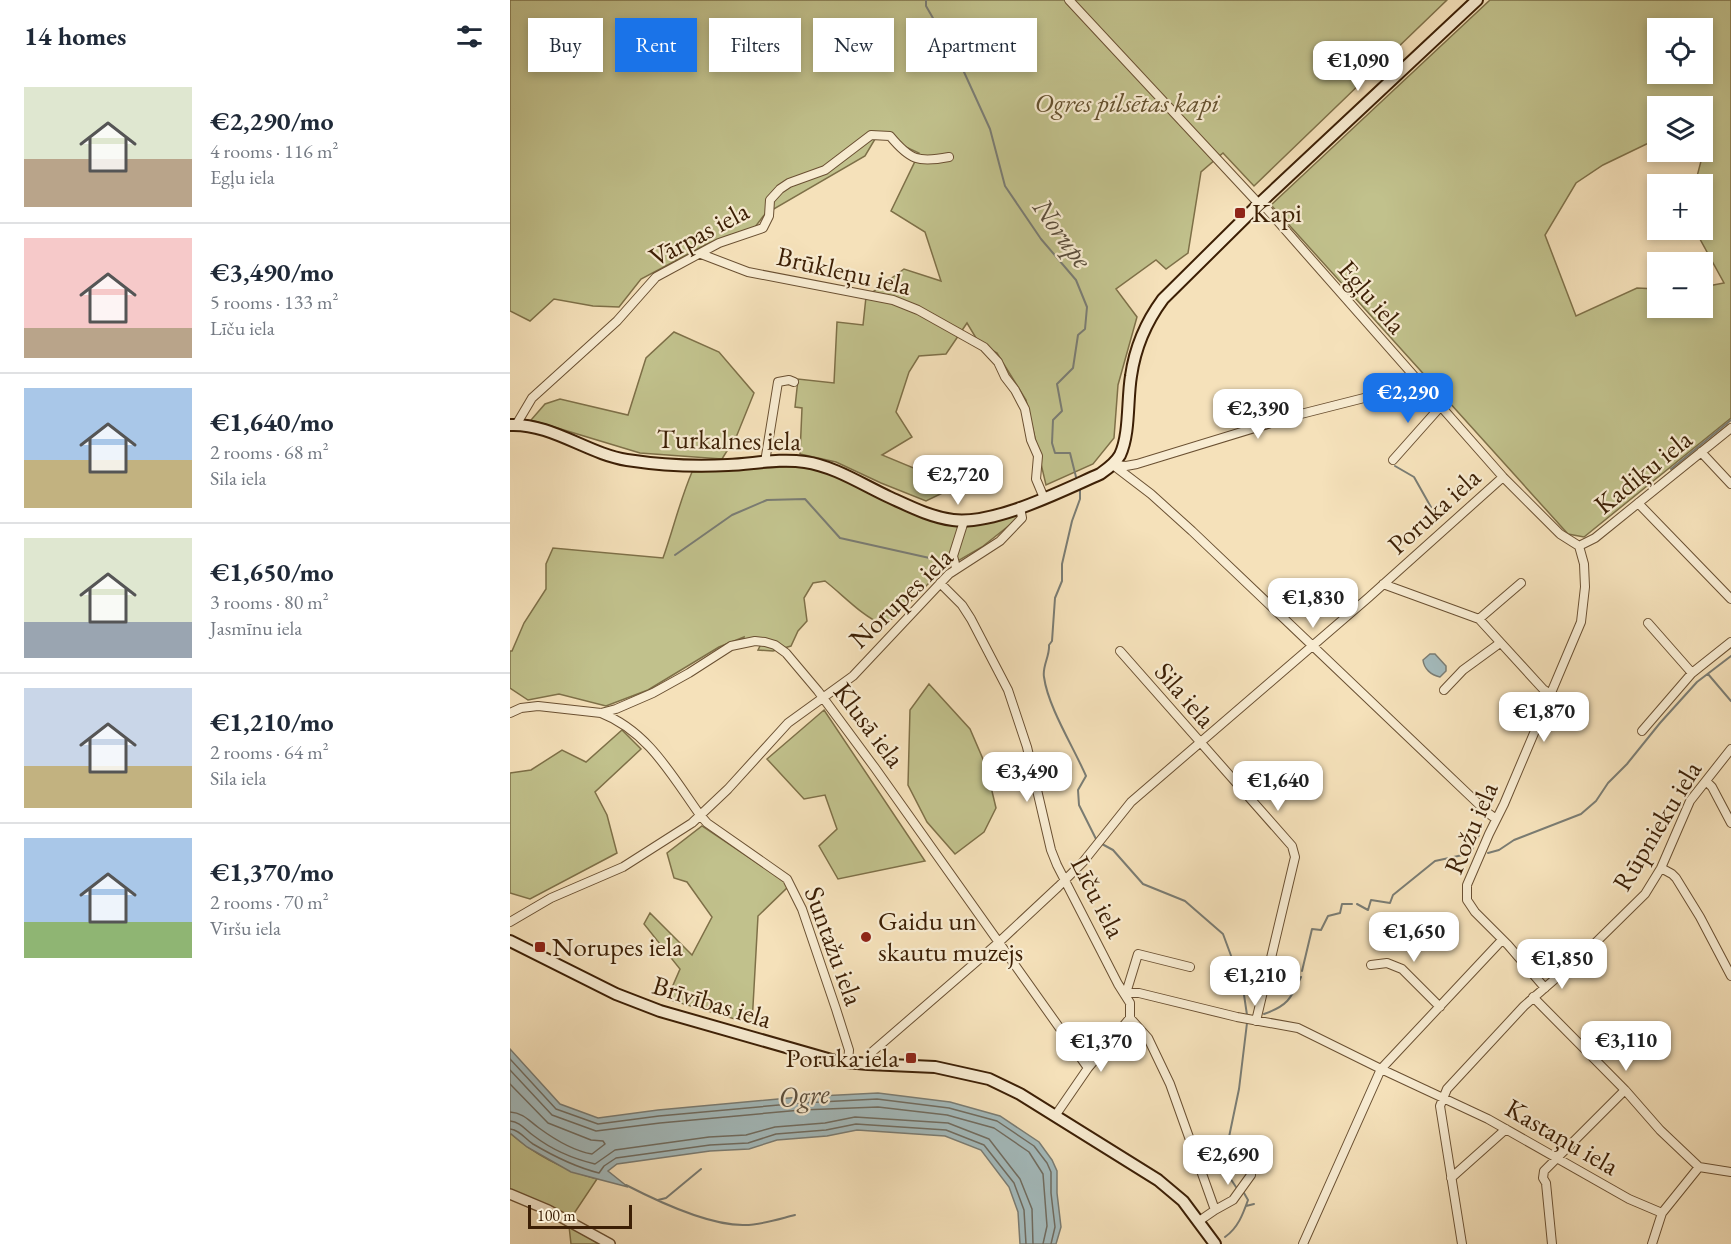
<!DOCTYPE html>
<html lang="en">
<head>
<meta charset="utf-8">
<style>
  body { margin:0; font-family:"EB Garamond",serif; background:#f2f2f3; color:#1f2937; height:100vh; display:flex; flex-direction:column; font-size:22px; white-space:nowrap }
  * { box-sizing:border-box; margin:0 }
  p { font-size:20px; color:#747a83 }
  .icon { flex:none; width:33px; height:33px; fill:none; stroke:currentColor; stroke-width:2; stroke-linecap:round; stroke-linejoin:round }
  .map { position:relative; flex:1; overflow:hidden }
  .sheet { display:flex; flex-direction:column; background:#fff; width:510px }
  .sheet>* { flex:none }
  .top-card { position:absolute; left:18px; top:18px; width:570px; height:54px; display:flex; gap:12px }
  .buttons { position:absolute; left:1137px; top:18px; display:grid; gap:12px }
  .buttons a { display:grid; place-items:center; width:66px; height:66px; border-radius:0px; background:#fff; box-shadow:0 3px 9px #0003; font-size:30px }
  .scale { position:absolute; left:18px; bottom:15px; width:104px; box-sizing:border-box; padding-left:6px; border:3px solid #3c1f05; border-top:0; font-size:16px; line-height:21px; white-space:nowrap; color:#3c1f05; -webkit-text-stroke:4px #f8ecd2; paint-order:stroke }
  .price { position:absolute; translate:-50% -51px; padding:0 14px; border-radius:12px; background:#fff; color:#222; font-size:20px; line-height:39px; filter:drop-shadow(0 2px 3px #0008) }
  .price::after { content:''; position:absolute; left:50%; top:36px; width:18px; height:14px; margin-left:-9px; background:inherit; clip-path:polygon(0 0,100% 0,50% 100%) }
  .price.current { background:#1a73e8; color:#fff }
  ul { padding:0; list-style:none }
  li { display:flex; align-items:center; gap:18px; height:150px; padding:0 24px }
  li+li { border-top:2px solid #e0e1e3 }
  li span { display:grid; place-items:center; flex:none; width:168px; height:120px; border-radius:0px; color:#555 }
  li>.icon { margin-inline-start:auto }
  span .icon { width:72px; height:72px; fill:#fffc; stroke-width:1 }
  li b { font-size:26px }
  h2 { display:flex; justify-content:space-between; align-items:center; height:72px; padding:0 24px; font-size:26px }
  .chip { padding:0 21px; border-radius:0px; background:#fff; box-shadow:0 3px 9px #0003; font-size:21px; line-height:54px }
  .chip.current { background:#1a73e8; color:#fff }
  main { display:flex; flex:1; min-height:0 }
  .map>svg:first-child { display:block }
  .green { fill:#c1c18c; stroke:#7e7048; stroke-width:1.5; fill-rule:evenodd }
  .water { fill:#a3babc; stroke:#7a7c73; stroke-width:1.5 }
  .lines { fill:none; stroke-linecap:round; stroke-linejoin:round }
  .shore { stroke:#706c60; stroke-width:1.5 }
  .stream { stroke:#7a7c73; stroke-width:2 }
  .minor-casing { stroke:#6a5032; stroke-width:10 }
  .tertiary-casing { stroke:#6a5032; stroke-width:12 }
  .secondary-casing { stroke:#3c1f05; stroke-width:14 }
  .minor { stroke:#f8ecd2; stroke-width:8 }
  .tertiary { stroke:#f8ecd2; stroke-width:9 }
  .secondary { stroke:#f8ecd2; stroke-width:10 }
  .poi-dot { fill:#8f2418; stroke:#f8ecd2; stroke-width:2 }
  .labels { text-anchor:middle; stroke-width:4.5; stroke-linejoin:round; paint-order:stroke }
  .park-label { font-size:27px; font-style:italic; fill:#64502e; stroke:#f8ecd2 }
  .poi-label { font-size:27px; fill:#3c1f05; stroke:#f8ecd2; text-anchor:start }
  .street-label { font-size:27px; fill:#3c1f05; stroke:#f8ecd2 }
  .water-label { font-size:28px; font-style:italic; fill:#5b4e3c; stroke:#f8ecd2 }
</style>
</head>
<body>
<main>
<section class="sheet">
<h2>14 homes<svg class="icon" aria-label="filters" viewBox="0 0 24 24"><path d="M4 7h16M4 17h16"/><circle cx="9" cy="7" r="2"/><circle cx="15" cy="17" r="2"/></svg></h2>
<ul>
<li><span style="background:linear-gradient(#dfe7d0 60%,#b9a48a 0)"><svg class="icon" aria-label="home" viewBox="0 0 24 24"><path d="M3 11l9-7 9 7M6 9v11h12V9"/></svg></span><div><b>€2,290/mo</b><p>4 rooms · 116 m²</p><p>Egļu iela</p></div></li>
<li><span style="background:linear-gradient(#f6c9c9 75%,#b9a48a 0)"><svg class="icon" aria-label="home" viewBox="0 0 24 24"><path d="M3 11l9-7 9 7M6 9v11h12V9"/></svg></span><div><b>€3,490/mo</b><p>5 rooms · 133 m²</p><p>Līču iela</p></div></li>
<li><span style="background:linear-gradient(#a9c7e8 60%,#c2b280 0)"><svg class="icon" aria-label="home" viewBox="0 0 24 24"><path d="M3 11l9-7 9 7M6 9v11h12V9"/></svg></span><div><b>€1,640/mo</b><p>2 rooms · 68 m²</p><p>Sila iela</p></div></li>
<li><span style="background:linear-gradient(#dfe7d0 70%,#9aa5b1 0)"><svg class="icon" aria-label="home" viewBox="0 0 24 24"><path d="M3 11l9-7 9 7M6 9v11h12V9"/></svg></span><div><b>€1,650/mo</b><p>3 rooms · 80 m²</p><p>Jasmīnu iela</p></div></li>
<li><span style="background:linear-gradient(#c9d6e8 65%,#c2b280 0)"><svg class="icon" aria-label="home" viewBox="0 0 24 24"><path d="M3 11l9-7 9 7M6 9v11h12V9"/></svg></span><div><b>€1,210/mo</b><p>2 rooms · 64 m²</p><p>Sila iela</p></div></li>
<li><span style="background:linear-gradient(#a9c7e8 70%,#8fb573 0)"><svg class="icon" aria-label="home" viewBox="0 0 24 24"><path d="M3 11l9-7 9 7M6 9v11h12V9"/></svg></span><div><b>€1,370/mo</b><p>2 rooms · 70 m²</p><p>Viršu iela</p></div></li>
</ul>
</section>
<div class="map">
<svg width="1221" height="1244" viewBox="0 0 1221 1244">
  <rect width="100%" height="100%" fill="#f5e1ba"/>
  <filter id="stains"><feTurbulence type="fractalNoise" baseFrequency=".00333" numOctaves="4"/><feColorMatrix values="0 0 0 0 .2 0 0 0 0 .09 0 0 0 0 .02 0 0 0 .5 -.17"/></filter>
  <radialGradient id="worn" r=".72"><stop offset=".6" stop-color="#630" stop-opacity="0"/><stop offset="1" stop-color="#630" stop-opacity=".3"/></radialGradient>
  <!-- green -->
  <path class="green" d="M 0,0 L 937,0 L 744,186 L 713,153 L 691,172 L 678,253 L 656,269 L 646,260 L 606,289 L 627,317 L 608,385 L 604,438 L 583,464 L 536,485 L 516,400 L 487,353 L 469,343 L 457,323 L 436,354 L 409,356 L 399,372 L 386,412 L 402,437 L 372,455 L 447,486 L 416,501 L 371,483 L 326,462 L 290,454 L 292,408 L 285,407 L 288,379 L 324,383 L 327,322 L 353,325 L 356,297 L 394,269 L 431,281 L 415,232 L 381,211 L 409,153 L 368,134 L 355,156 L 255,214 L 245,227 L 197,244 L 131,279 L 109,307 L 83,306 L 44,299 L 20,321 L 0,311 Z
    M 980,0 L 1221,0 L 1221,418 L 1074,537 L 1058,534 L 761,205 ZM 1148,28 L 1192,28 L 1192,74 L 1148,74 ZM 1148,106 L 1192,106 L 1193,128 L 1200,127 L 1185,184 L 1192,184 L 1192,230 L 1185,230 L 1214,283 L 1193,287 L 1192,308 L 1148,308 L 1147,289 L 1127,288 L 1066,316 L 1035,235 L 1066,183 L 1093,165 L 1147,139 Z
    M 164,332 L 209,352 L 244,393 L 227,435 L 212,459 L 130,453 L 21,420 L 35,404 L 50,399 L 118,415 L 136,358 Z
    M 291,466 L 323,473 L 436,521 L 529,502 L 472,547 L 432,570 L 393,609 L 382,619 L 372,624 C 353,617 332,594 315,581 L 303,583 L 294,598 L 297,621 L 288,631 L 281,646 L 263,651 L 248,650 L 252,642 L 233,642 L 234,637 L 209,647 L 138,690 L 96,706 L 49,694 L 18,700 L 0,688 L 0,651 L 2,651 L 14,623 L 36,589 L 36,564 L 43,548 L 153,558 C 163,530 170,500 182,472 Z
    M 419,684 L 460,729 L 476,766 L 486,808 L 474,832 L 445,854 L 417,822 L 398,785 L 400,710 Z
    M 314,710 L 415,861 L 328,879 L 309,846 L 327,829 L 315,795 L 294,799 L 257,759 Z
    M 112,730 L 131,749 L 85,792 L 97,815 L 107,853 L 20,899 L 0,893 L 0,773 L 21,770 L 52,750 L 76,762 Z
    M 192,826 L 280,885 L 248,916 L 242,1024 L 157,999 L 170,969 L 134,924 L 140,913 L 182,955 L 202,917 L 177,882 L 164,878 L 157,853 Z
    M 0,1133 C 25,1155 54,1170 87,1179 L 59,1221 L 0,1194 Z
    M 59,1226 L 89,1244 L 61,1244 Z"/>
  <!-- water -->
  <path class="water" d="M 920,654 L 925,654 L 936,666 L 936,671 L 930,677 C 921,675 914,669 913,660 Z
    M 0,1049 L 50,1104 L 88,1118 L 148,1110 L 290,1097 L 368,1093 L 440,1102 L 490,1116 L 529,1142 L 542,1160 L 547,1171 L 547,1193 L 551,1227 L 546,1244 L 510,1244 L 508,1212 L 499,1187 L 471,1150 L 435,1136 L 347,1130 L 317,1136 L 267,1140 L 239,1149 L 200,1151 L 107,1164 L 98,1171 L 118,1187 L 61,1172 L 17,1147 L 0,1133 Z"/>
  <g class="lines">
    <!-- shore -->
    <path class="shore" d="M 0,1059 L 46,1109 L 88,1124 L 149,1116 L 291,1103 L 367,1099 L 439,1108 L 487,1121 L 524,1146 L 537,1163 L 541,1172 L 541,1193 L 545,1227 L 541,1244
      M 0,1070 L 42,1115 L 86,1131 L 150,1123 L 291,1110 L 368,1107 L 437,1115 L 484,1128 L 519,1152 L 533,1174 L 537,1226 L 533,1244
      M 0,1084 L 38,1123 L 81,1140 L 93,1141 L 95,1144 L 82,1154 C 64,1151 44,1139 29,1128 C 19,1121 14,1113 0,1112
      M 0,1121 C 11,1122 15,1130 24,1136 C 41,1149 64,1159 85,1164 L 105,1150 L 199,1137 L 236,1135 L 265,1127 L 315,1123 L 345,1117 L 438,1123 L 479,1139 L 510,1179 L 522,1209 L 523,1244
      M 0,1129 C 10,1130 15,1139 23,1144 C 45,1157 65,1167 89,1173 L 94,1166 L 106,1158 L 200,1145 L 238,1143 L 266,1134 L 316,1130 L 346,1124 L 436,1130 L 474,1145 L 504,1183 L 514,1210 L 516,1244"/>
    <!-- stream -->
    <path class="stream" d="M 416,0 L 416,6 L 454,72 L 480,129 L 495,186 L 531,239 L 566,280 L 577,307 L 575,329 L 568,335 L 563,368 L 547,384 L 552,411 L 543,420 L 542,443 L 545,453 L 560,453 L 566,477
      M 885,466 L 904,477 L 926,516
      M 1161,469 L 1221,420
      M 570,488 L 570,499 L 562,521 L 552,564 L 552,581 L 545,598 L 542,641 L 539,645 C 540,656 532,666 534,677 C 538,707 564,748 576,776 L 568,790 L 569,805 L 586,839
      M 165,555 L 222,515 L 257,500 L 295,499 L 330,538 L 424,559 L 433,562 L 435,565
      M 1198,674 L 1221,701
      M 592,844 L 603,850 L 633,884 L 675,901 L 713,934 L 733,988 L 737,1015
      M 978,853 L 989,850 L 1004,840 L 1071,814 L 1086,801 L 1098,783 L 1117,764 L 1150,723 L 1187,682 L 1221,656
      M 960,854 L 969,835
      M 847,904 L 858,910 L 861,900 L 880,903 L 883,895 L 925,861 L 962,853
      M 792,971 L 802,929 L 811,930 L 818,916 L 830,913 L 832,904 L 842,904
      M 754,1014 C 777,1006 781,999 791,977
      M 116,1185 C 147,1201 200,1226 235,1225 C 251,1225 269,1219 285,1215
      M 728,1190 L 720,1178 L 719,1137 L 729,1089 L 737,1023
      M 148,1200 L 156,1198 L 191,1169
      M 736,1206 L 744,1204
      M 715,1237 C 728,1228 733,1214 738,1200 L 734,1193"/>
    <!-- minor casing -->
    <g class="minor-casing">
      <path id="minor" d="M 559,0 L 749,204 L 756,208 L 993,477 L 1050,534 L 1069,546
        M 191,254 L 238,272 L 383,300 L 408,310 L 474,347 L 488,362 L 495,377 L 505,390 L 515,409 L 521,440 L 528,456 L 526,479 L 534,498
        M 6,425 L 22,398 L 107,321 L 146,277 L 209,243 L 253,228 L 259,216 L 260,200 L 270,189 L 279,183 L 315,170 L 361,135 L 380,136 C 400,160 408,163 439,157
        M 1191,452 L 1221,484
        M 883,460 L 931,406
        M 255,462 L 268,382 L 279,380 L 284,382
        M 603,465 L 641,494 L 682,531 L 978,813 L 986,819
        M 607,465 L 616,466 L 627,464 L 787,415 L 858,397 L 907,380
        M 1128,503 L 1221,599
        M 1069,546 L 1085,538 L 1221,428
        M 446,568 L 443,556 L 454,521
        M 430,583 L 452,605 L 461,619 L 498,690 L 517,747 L 541,850 L 547,865 L 608,984 L 620,1003 L 620,1018 L 638,1038 L 660,1084 L 705,1210 L 689,1221
        M 873,584 L 969,619 L 1033,689 L 1040,694
        M 969,619 L 1011,583
        M 1138,623 L 1182,673
        M 610,651 L 782,846 L 785,857 L 746,1021
        M 934,690 L 953,670 L 990,643
        M 0,713 L 11,708 L 28,706 L 91,713 L 106,709 L 143,693 L 179,673 L 221,646 L 245,641 L 255,642 L 265,645 L 276,653 L 308,691 L 365,768 L 578,1068
        M 91,713 C 138,731 162,776 190,815 L 197,823 L 277,879 L 292,909 L 326,1009 L 339,1050 L 338,1063
        M 1132,731 L 1182,673 L 1221,642
        M 1196,781 L 1202,787 L 1221,823
        M 1151,868 L 1162,874 L 1166,878 L 1190,917 L 1221,976
        M 0,922 L 41,898 L 113,867 L 182,823 L 218,789 L 278,723 L 343,676 L 439,574 L 490,541 L 512,518 L 510,507
        M 861,965 L 877,963 L 892,969 L 930,1007
        M 680,967 L 628,954 L 616,993 L 629,993 L 727,1017 L 788,1028 L 871,1069 L 978,1119 L 1119,1199 L 1152,1213
        M 1035,988 L 998,945 L 965,912 L 957,900 L 957,885 L 979,834 L 994,804 L 1071,622 L 1075,587 L 1074,564 L 1069,546
        M 1023,997 L 1115,1090 L 1150,1130 L 1189,1167 L 1221,1172
        M 358,1064 L 362,1052 L 488,943 L 548,887 L 573,862 L 621,802 L 858,598 L 993,477
        M 545,1116 L 578,1068 L 620,1018
        M 941,1178 L 996,1129
        M 705,1210 L 723,1200 L 741,1175
        M 793,1244 L 871,1069 L 992,940
        M 952,1244 L 930,1106 L 937,1089 L 1014,1006 L 1076,952 L 1135,894 L 1151,868 L 1180,801 L 1221,749
        M 1042,1244 L 1036,1183 L 1033,1178 L 1034,1171 L 1115,1090
        M 1142,1244 L 1152,1213 L 1189,1167"/>
    </g>
    <!-- tertiary casing -->
    <g class="tertiary-casing">
      <path id="tertiary" d="M 0,1194 L 38,1210 L 100,1244"/>
    </g>
    <!-- secondary casing -->
    <g class="secondary-casing">
      <path id="secondary" d="M 0,425 C 41,423 78,454 117,460 C 150,465 185,467 218,465 C 243,464 270,458 295,462 C 324,466 353,485 379,497 C 399,506 420,517 443,520 C 485,525 551,491 590,474 C 597,469 605,464 610,455 C 620,434 617,400 621,376 C 625,348 636,322 653,299 L 749,204 L 967,0
        M 0,941 L 106,994 L 150,1011 L 325,1061 L 358,1064 L 425,1067 L 479,1079 L 510,1094 L 648,1180 L 673,1201 L 705,1244"/>
    </g>
    <!-- minor -->
    <use href="#minor" class="minor"/>
    <!-- tertiary -->
    <use href="#tertiary" class="tertiary"/>
    <!-- secondary -->
    <use href="#secondary" class="secondary"/>
  </g>
  <!-- markers -->
  <g class="poi-dot">
    <rect x="724" y="207" width="12" height="12" rx="3"/>
    <circle cx="356" cy="937" r="6"/>
    <rect x="24" y="941" width="12" height="12" rx="3"/>
    <rect x="395" y="1052" width="12" height="12" rx="3"/>
  </g>
  <g class="labels">
    <!-- park labels -->
    <g class="park-label">
      <text x="617" y="112">Ogres pilsētas kapi</text>
    </g>
    <!-- poi labels -->
    <g class="poi-label">
      <text x="742" y="222">Kapi</text>
      <text x="368" y="930">Gaidu un<tspan x="368" dy="31">skautu muzejs</tspan></text>
      <text x="42" y="956">Norupes iela</text>
      <text x="389" y="1067" text-anchor="end">Poruka iela</text>
    </g>
    <!-- street labels -->
    <g class="street-label">
      <text transform="translate(189 234) rotate(-28)" y="9">Vārpas iela</text>
      <text transform="translate(334 271) rotate(13)" y="9">Brūkleņu iela</text>
      <text transform="translate(862 297) rotate(49)" y="9">Egļu iela</text>
      <text transform="translate(219 440) rotate(1)" y="9">Turkalnes iela</text>
      <text transform="translate(1133 472) rotate(-39)" y="9">Kadiķu iela</text>
      <text transform="translate(924 511) rotate(-42)" y="9">Poruka iela</text>
      <text transform="translate(391 598) rotate(-44)" y="9">Norupes iela</text>
      <text transform="translate(675 695) rotate(49)" y="9">Sila iela</text>
      <text transform="translate(359 725) rotate(53)" y="9">Klusā iela</text>
      <text transform="translate(1147 826) rotate(-59)" y="9">Rūpnieku iela</text>
      <text transform="translate(961 828) rotate(-67)" y="9">Rožu iela</text>
      <text transform="translate(588 897) rotate(63)" y="9">Līču iela</text>
      <text transform="translate(324 946) rotate(70)" y="9">Suntažu iela</text>
      <text transform="translate(202 1002) rotate(17)" y="9">Brīvības iela</text>
      <text transform="translate(1052 1137) rotate(30)" y="9">Kastaņu iela</text>
    </g>
    <!-- water labels -->
    <g class="water-label">
      <text transform="translate(553 233) rotate(54)" y="10">Norupe</text>
      <text transform="translate(294 1095) rotate(-5)" y="10">Ogre</text>
    </g>
  </g>
  <rect width="100%" height="100%" filter="url(#stains)"/>
  <rect width="100%" height="100%" fill="url(#worn)"/>
</svg>
<div class="buttons">
<a><svg class="icon" aria-label="locate" viewBox="0 0 24 24"><circle cx="12" cy="12" r="6"/><path d="M12 2v4M12 18v4M2 12h4M18 12h4"/></svg></a>
<a><svg class="icon" aria-label="layers" viewBox="0 0 24 24"><path d="M12 4l9 5-9 5-9-5zM3 14l9 5 9-5"/></svg></a>
<a>+</a>
<a>−</a>
</div>
<div class="scale">100 m</div>
<b class="price" style="left:848px;top:92px">€1,090</b>
<b class="price current" style="left:898px;top:424px">€2,290</b>
<b class="price" style="left:748px;top:440px">€2,390</b>
<b class="price" style="left:448px;top:506px">€2,720</b>
<b class="price" style="left:803px;top:629px">€1,830</b>
<b class="price" style="left:1034px;top:743px">€1,870</b>
<b class="price" style="left:517px;top:803px">€3,490</b>
<b class="price" style="left:768px;top:812px">€1,640</b>
<b class="price" style="left:904px;top:963px">€1,650</b>
<b class="price" style="left:1052px;top:990px">€1,850</b>
<b class="price" style="left:745px;top:1007px">€1,210</b>
<b class="price" style="left:1116px;top:1072px">€3,110</b>
<b class="price" style="left:591px;top:1073px">€1,370</b>
<b class="price" style="left:718px;top:1186px">€2,690</b>
<div class="top-card">
<a class="chip">Buy</a>
<a class="chip current">Rent</a>
<a class="chip">Filters</a>
<a class="chip">New</a>
<a class="chip">Apartment</a>
</div>
</div>
</main>
</body>
</html>
